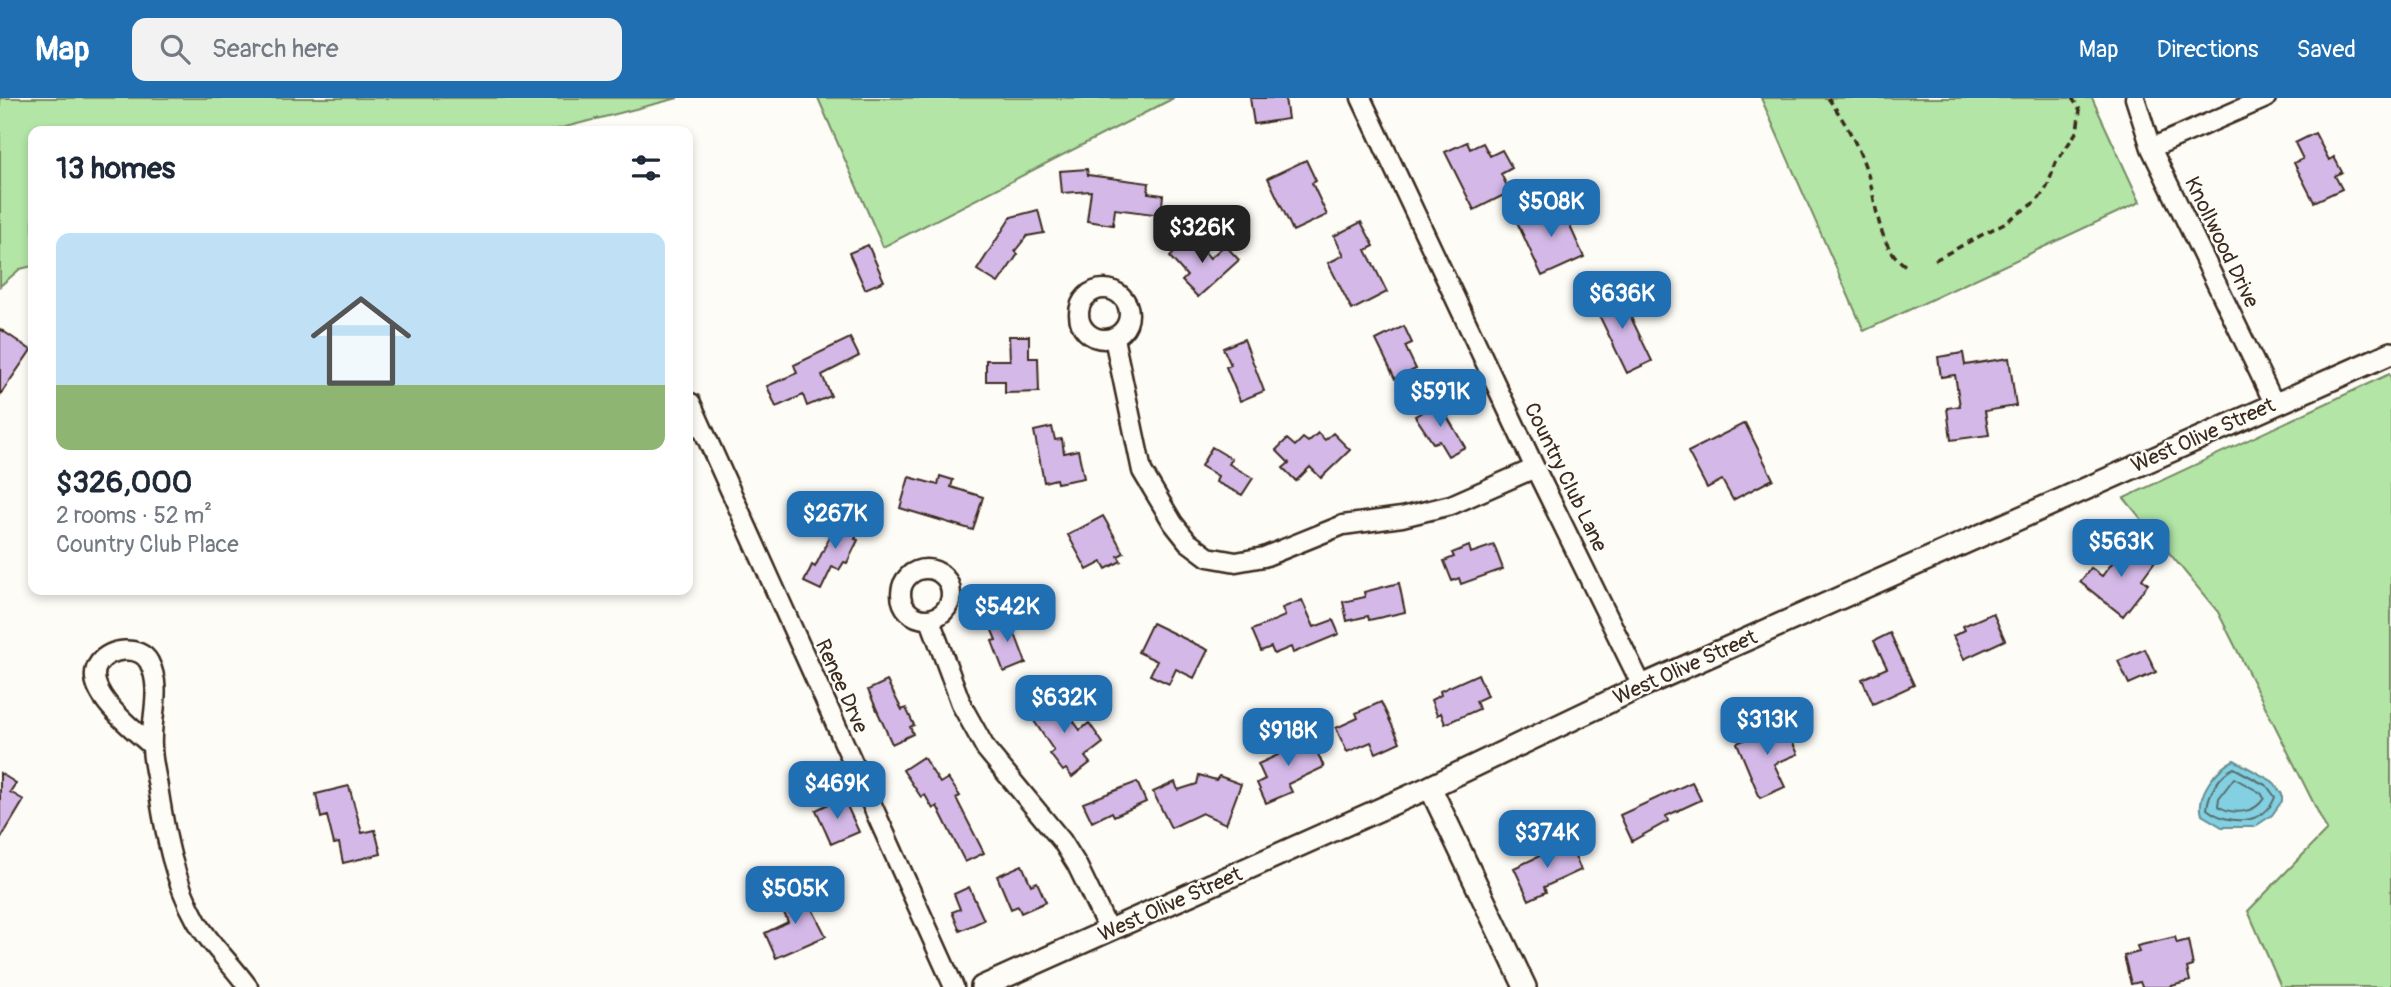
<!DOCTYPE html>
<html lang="en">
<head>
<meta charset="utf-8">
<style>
  body { margin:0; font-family:Pangolin,sans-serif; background:#f2f2f3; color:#1f2937; height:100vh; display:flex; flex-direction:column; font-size:26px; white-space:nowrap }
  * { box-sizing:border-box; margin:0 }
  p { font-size:23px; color:#747a83 }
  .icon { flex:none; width:38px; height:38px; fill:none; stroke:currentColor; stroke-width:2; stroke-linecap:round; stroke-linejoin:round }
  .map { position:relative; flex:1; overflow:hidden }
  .panel { position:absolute; left:28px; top:28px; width:665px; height:469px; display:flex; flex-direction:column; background:#fff; border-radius:14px; box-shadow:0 4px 10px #0003 }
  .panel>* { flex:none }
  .price { position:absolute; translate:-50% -60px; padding:0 16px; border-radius:14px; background:#1f6fb2; color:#fff; font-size:23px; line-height:46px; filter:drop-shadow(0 2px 4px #0008) }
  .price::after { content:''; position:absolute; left:50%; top:42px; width:21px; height:16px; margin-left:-10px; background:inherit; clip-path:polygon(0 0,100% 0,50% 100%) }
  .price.on { background:#222; color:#fff }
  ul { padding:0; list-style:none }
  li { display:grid; align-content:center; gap:14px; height:371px; padding:0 28px }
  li+li { border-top:2px solid #e0e1e3 }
  li span { display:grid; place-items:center; height:217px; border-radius:14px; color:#555 }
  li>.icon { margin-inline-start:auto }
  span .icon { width:126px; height:126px; fill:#fffc; stroke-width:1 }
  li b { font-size:30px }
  h2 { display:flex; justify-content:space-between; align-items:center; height:84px; padding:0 28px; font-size:30px }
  header { display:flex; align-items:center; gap:42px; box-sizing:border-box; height:98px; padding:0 35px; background:#1f6fb2; color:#fff }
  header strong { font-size:33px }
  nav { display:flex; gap:38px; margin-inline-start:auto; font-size:24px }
  .search { width:490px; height:63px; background:#f2f2f3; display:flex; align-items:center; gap:18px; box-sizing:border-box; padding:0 24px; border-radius:14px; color:#747a83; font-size:26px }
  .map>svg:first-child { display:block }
  .green { fill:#b2e5a6; stroke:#768862; stroke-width:2 }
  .water { fill:#82d0e1; stroke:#668e93; stroke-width:2 }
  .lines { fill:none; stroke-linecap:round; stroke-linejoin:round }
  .shore { stroke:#576c6c; stroke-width:2 }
  .building { fill:#d4b9e8; stroke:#3b2a1e; stroke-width:2 }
  .minor-casing { stroke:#3b2a1e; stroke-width:23 }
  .tertiary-casing { stroke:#3b2a1e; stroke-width:26 }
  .path { stroke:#3b2a1e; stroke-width:3.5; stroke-dasharray:7 5; stroke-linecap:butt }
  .minor { stroke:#fdfcf7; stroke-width:18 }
  .tertiary { stroke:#fdfcf7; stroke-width:21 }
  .labels { text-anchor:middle; stroke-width:5; stroke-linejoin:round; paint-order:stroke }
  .street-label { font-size:21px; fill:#3b2a1e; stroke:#fdfcf7 }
</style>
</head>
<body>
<header>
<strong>Map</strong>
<div class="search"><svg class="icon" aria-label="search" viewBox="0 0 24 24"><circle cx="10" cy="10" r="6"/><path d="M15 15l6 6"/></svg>Search here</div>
<nav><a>Map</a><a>Directions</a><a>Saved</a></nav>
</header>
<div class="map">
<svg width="2391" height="889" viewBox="0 0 2391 889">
  <rect width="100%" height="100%" fill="#fdfcf7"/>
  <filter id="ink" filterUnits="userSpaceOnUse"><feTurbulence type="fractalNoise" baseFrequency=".0143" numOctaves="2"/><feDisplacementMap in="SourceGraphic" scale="14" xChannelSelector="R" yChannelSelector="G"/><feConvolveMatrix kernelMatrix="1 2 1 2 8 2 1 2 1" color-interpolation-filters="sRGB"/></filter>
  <g filter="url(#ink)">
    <!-- green -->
    <path class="green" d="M 0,0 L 678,0 L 550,33 L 33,33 L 33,168 L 20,171 L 0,188 Z
      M 818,0 L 1174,0 L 883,149 Z
      M 1761,0 L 2092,0 L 2140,104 L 1864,233 Z
      M 2389,276 L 2391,280 L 2391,889 L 2281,889 L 2248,813 L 2327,732 L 2218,514 L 2124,400 Z"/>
    <!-- water -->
    <path class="water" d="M 2234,662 L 2272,683 L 2282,696 L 2282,703 L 2272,717 L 2254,729 L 2222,729 L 2202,717 C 2196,696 2216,671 2234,662 Z"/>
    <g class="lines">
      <!-- shore -->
      <path class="shore" d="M 2234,670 L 2267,688 L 2275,699 C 2265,727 2228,728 2207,711 C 2208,696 2220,676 2234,670 Z
        M 2234,680 L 2261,695 L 2264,700 C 2255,716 2232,717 2218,708 L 2219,700 Z"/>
    </g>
    <!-- building -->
    <path class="building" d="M 1250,0 L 1285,0 L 1288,21 L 1254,26 Z
      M 2315,35 L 2329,62 L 2334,59 L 2342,74 L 2335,78 L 2342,91 L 2314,104 L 2294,65 L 2303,61 L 2295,45 Z
      M 1467,44 L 1470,51 L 1483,45 L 1490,58 L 1502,52 L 1512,70 L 1501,76 L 1510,94 L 1474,112 L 1445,54 Z
      M 1306,62 L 1316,83 L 1312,85 L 1327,117 L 1293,133 L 1268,80 Z
      M 1087,71 L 1088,77 L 1149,85 L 1148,95 L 1163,97 L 1161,117 L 1115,111 L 1113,127 L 1087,123 L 1091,93 L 1062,95 L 1060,73 Z
      M 1559,104 L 1584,159 L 1542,178 L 1517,124 Z
      M 1038,112 L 1044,135 L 1027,138 L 1015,153 L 1018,156 L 998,185 L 977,172 L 1011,119 Z
      M 1361,124 L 1374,148 L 1366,152 L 1387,194 L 1352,212 L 1328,165 L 1344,157 L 1334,138 Z
      M 1190,138 L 1210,160 L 1225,147 L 1239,162 L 1198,199 L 1182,183 L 1187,178 L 1170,159 Z
      M 868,147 L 884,183 L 865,191 L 849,155 Z
      M 1607,191 L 1623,203 L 1652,263 L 1627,275 L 1600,219 L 1591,210 Z
      M 1404,228 L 1412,245 L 1405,248 L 1416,271 L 1395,281 L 1376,242 Z
      M 0,231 L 31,252 L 0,297 Z
      M 1009,238 L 1029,238 L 1029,260 L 1038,260 L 1039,294 L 1005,295 L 1005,283 L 986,283 L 986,262 L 1010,262 Z
      M 850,240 L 859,258 L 822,277 L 831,298 L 807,308 L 803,297 L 776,309 L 767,288 L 797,275 L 794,267 Z
      M 1244,241 L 1264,293 L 1240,303 L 1226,269 L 1231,267 L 1223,250 Z
      M 1963,255 L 1965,267 L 2009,260 L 2016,308 L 1985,313 L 1989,337 L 1951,342 L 1947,310 L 1960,308 L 1955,277 L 1941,279 L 1938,259 Z
      M 1439,305 L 1465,349 L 1448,358 L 1439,343 L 1433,345 L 1415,318 Z
      M 1745,325 L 1773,381 L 1733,402 L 1722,382 L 1707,390 L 1688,354 Z
      M 1052,329 L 1055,342 L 1062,341 L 1064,355 L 1078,352 L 1084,380 L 1057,385 L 1056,381 L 1044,384 L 1034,333 Z
      M 1318,335 L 1325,342 L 1333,335 L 1350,352 L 1321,380 L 1310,369 L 1296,383 L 1283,370 L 1289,365 L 1276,352 L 1287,341 L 1295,348 L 1303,340 L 1308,344 Z
      M 1212,349 L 1232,361 L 1229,366 L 1253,380 L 1242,397 L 1216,384 L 1218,378 L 1201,368 Z
      M 940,378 L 953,382 L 951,389 L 983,399 L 973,432 L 900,410 L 909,379 L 938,387 Z
      M 841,416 L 862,426 L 855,441 L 858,442 L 847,465 L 844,464 L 839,472 L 832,469 L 821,492 L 804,484 L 812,467 L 815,469 Z
      M 1103,418 L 1124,455 L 1118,458 L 1121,463 L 1106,471 L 1102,464 L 1087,472 L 1068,437 Z
      M 2129,443 L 2155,463 L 2142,481 L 2148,486 L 2123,518 L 2080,484 L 2091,470 L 2102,478 Z
      M 1494,447 L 1503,471 L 1461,486 L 1459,480 L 1452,483 L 1444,463 L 1454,459 L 1452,455 L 1469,448 L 1471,455 Z
      M 1399,485 L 1405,514 L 1369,522 L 1368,518 L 1347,523 L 1343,504 L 1365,499 L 1364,494 Z
      M 1302,502 L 1314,529 L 1333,522 L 1339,536 L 1293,555 L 1291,549 L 1274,556 L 1271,549 L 1261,553 L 1252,532 L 1285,518 L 1282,510 Z
      M 1993,515 L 2005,542 L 1964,561 L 1953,538 L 1965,532 L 1963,528 Z
      M 1008,517 L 1026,565 L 1004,574 L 992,543 L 996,542 L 989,525 Z
      M 1152,525 L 1208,552 L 1194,580 L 1176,571 L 1169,586 L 1150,577 L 1157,563 L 1138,554 Z
      M 1890,535 L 1914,587 L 1873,606 L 1862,581 L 1887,570 L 1874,543 Z
      M 2145,551 L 2156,574 L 2129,586 L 2118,563 Z
      M 1478,576 L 1487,598 L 1476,603 L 1479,611 L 1445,626 L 1441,615 L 1437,617 L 1431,602 L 1441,597 L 1440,593 Z
      M 887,583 L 902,612 L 906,610 L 914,627 L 910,629 L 913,636 L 892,646 L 868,592 Z
      M 1045,597 L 1052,607 L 1058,602 L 1080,632 L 1089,625 L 1103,645 L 1085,659 L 1090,665 L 1072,679 L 1066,671 L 1063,673 L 1050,656 L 1054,653 L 1026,611 Z
      M 1381,604 L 1400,644 L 1376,655 L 1371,644 L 1347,654 L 1336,630 L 1358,620 L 1356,615 Z
      M 1783,624 L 1798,656 L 1774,666 L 1785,689 L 1760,700 L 1737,645 Z
      M 1291,641 L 1295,648 L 1311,641 L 1324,669 L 1288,686 L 1292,694 L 1266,705 L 1257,685 L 1265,681 L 1258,666 L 1278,657 L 1274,649 Z
      M 923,659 L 940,685 L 948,680 L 960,698 L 956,700 L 984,755 L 965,764 L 937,708 L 933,711 L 925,697 L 921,699 L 903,672 Z
      M 0,675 L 16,685 L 10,694 L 24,702 L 0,742 Z
      M 1199,677 L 1216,682 L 1219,678 L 1241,686 L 1226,726 L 1202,715 L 1171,730 L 1153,694 L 1175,684 L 1178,692 L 1197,686 Z
      M 1137,684 L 1146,704 L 1114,718 L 1112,714 L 1092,724 L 1083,705 Z
      M 1692,684 L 1701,702 L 1666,718 L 1668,723 L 1632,743 L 1620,717 Z
      M 349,688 L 362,735 L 375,732 L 381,756 L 343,765 L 339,745 L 334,746 L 327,718 L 321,720 L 316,696 Z
      M 843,699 L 859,734 L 831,746 L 816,712 Z
      M 1569,744 L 1581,772 L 1544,789 L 1546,794 L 1529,802 L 1514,770 Z
      M 1022,767 L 1031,787 L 1037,784 L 1046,804 L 1021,815 L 1018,808 L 1011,811 L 997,778 Z
      M 969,789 L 984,822 L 960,833 L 952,814 L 960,811 L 954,796 Z
      M 803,793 L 826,838 L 776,860 L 765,835 L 788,824 L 779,803 Z
      M 2175,839 L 2177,845 L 2188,842 L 2193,868 L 2187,870 L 2190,883 L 2168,889 L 2142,889 L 2140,884 L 2131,886 L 2124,858 L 2139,854 L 2137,848 Z"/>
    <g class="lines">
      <!-- minor casing -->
      <g class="minor-casing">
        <path id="minor" d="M 1361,0 L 1535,370 L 1642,588
          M 2135,0 L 2151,50 L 2274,305
          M 2151,50 L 2266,0
          M1079 216a25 25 0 1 1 50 0a25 25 0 1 1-50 0Z
          M 1114,240 L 1142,373 L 1173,425 L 1188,444 L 1208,459 L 1236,464 L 1264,459 L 1343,427 L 1402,419 L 1451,407 L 1535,370
          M 691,305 L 954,889
          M901 496a25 25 0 1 1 50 0a25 25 0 1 1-50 0Z
          M 930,522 L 962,608 L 986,651 L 1062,743 L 1077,767 L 1109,833
          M 151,647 C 133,631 80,591 99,565 C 109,550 140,547 149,564 C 163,591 150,621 152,648 C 152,664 157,680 159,695 C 166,740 174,782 196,822 C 210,847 232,866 248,889"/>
      </g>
      <!-- tertiary casing -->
      <g class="tertiary-casing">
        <path id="tertiary" d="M 1430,689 L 1525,889
          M 982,889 L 1430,689 L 1642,588 L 2391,255"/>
      </g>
      <!-- path -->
      <path class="path" d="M 1828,0 C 1844,22 1857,45 1866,71 C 1878,103 1875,147 1906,168
        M 1935,162 L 2006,124 L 2038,102 L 2047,89 L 2056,65 L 2077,33 L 2080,12 L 2072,0"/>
      <!-- minor -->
      <use href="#minor" class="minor"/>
      <!-- tertiary -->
      <use href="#tertiary" class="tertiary"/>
    </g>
  </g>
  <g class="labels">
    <!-- street labels -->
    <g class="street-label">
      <text transform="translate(2222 144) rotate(64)" y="7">Knollwood Drive</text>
      <text transform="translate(2203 337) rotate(-24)" y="7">West Olive Street</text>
      <text transform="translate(1566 379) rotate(64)" y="7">Country Club Lane</text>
      <text transform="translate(1685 569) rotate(-24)" y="7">West Olive Street</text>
      <text transform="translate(842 588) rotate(66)" y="7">Renee Drve</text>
      <text transform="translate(1170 806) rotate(-24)" y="7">West Olive Street</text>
    </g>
  </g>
</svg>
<b class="price" style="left:1551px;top:141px">$508K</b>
<b class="price on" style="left:1202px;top:167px">$326K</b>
<b class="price" style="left:1622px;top:233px">$636K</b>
<b class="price" style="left:1440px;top:331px">$591K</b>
<b class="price" style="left:835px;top:453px">$267K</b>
<b class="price" style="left:2121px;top:481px">$563K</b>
<b class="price" style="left:1007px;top:546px">$542K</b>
<b class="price" style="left:1064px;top:637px">$632K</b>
<b class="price" style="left:1767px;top:659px">$313K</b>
<b class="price" style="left:1288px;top:670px">$918K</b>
<b class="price" style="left:837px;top:723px">$469K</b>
<b class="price" style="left:1547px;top:772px">$374K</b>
<b class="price" style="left:795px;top:828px">$505K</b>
<section class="panel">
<h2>13 homes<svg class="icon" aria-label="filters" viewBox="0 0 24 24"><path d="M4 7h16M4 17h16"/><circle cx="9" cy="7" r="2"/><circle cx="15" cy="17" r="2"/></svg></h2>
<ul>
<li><span style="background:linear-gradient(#bfe0f5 70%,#8fb573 0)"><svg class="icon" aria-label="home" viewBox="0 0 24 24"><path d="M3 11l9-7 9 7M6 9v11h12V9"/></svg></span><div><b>$326,000</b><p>2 rooms · 52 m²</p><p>Country Club Place</p></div></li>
</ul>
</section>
</div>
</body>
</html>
